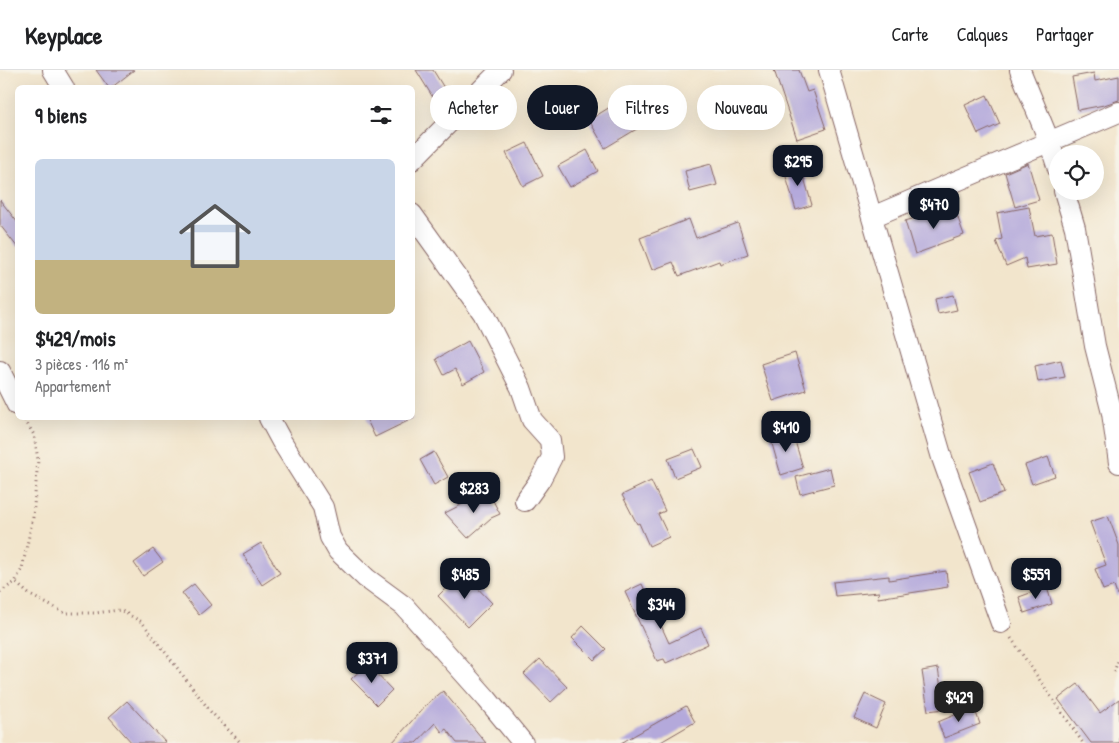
<!DOCTYPE html>
<html lang="fr">
<head>
<meta charset="utf-8">
<style>
  body { margin:0; font-family:"Patrick Hand",sans-serif; background:#f6f6f6; color:#202124; height:100vh; display:flex; flex-direction:column; font-size:19px; white-space:nowrap }
  * { box-sizing:border-box; margin:0 }
  p { font-size:16px; color:#757577 }
  .icon { flex:none; width:28px; height:28px; fill:none; stroke:currentColor; stroke-width:2; stroke-linecap:round; stroke-linejoin:round }
  .map { position:relative; flex:1; overflow:hidden }
  .side { position:absolute; left:15px; top:15px; width:400px; height:335px; display:flex; flex-direction:column; background:#fff; border-radius:8px; box-shadow:0 5px 20px #0002 }
  .side>* { flex:none }
  .top-card { position:absolute; left:430px; top:15px; width:475px; height:45px; display:flex; gap:10px }
  .tools { position:absolute; left:1049px; top:75px; display:grid; gap:10px }
  .tools a { display:grid; place-items:center; width:55px; height:55px; border-radius:50%; background:#fff; box-shadow:0 5px 20px #0002; font-size:25px }
  .price { position:absolute; translate:-50% -42px; padding:0 11px; border-radius:10px; background:#111827; color:#fff; font-size:16px; line-height:32px; filter:drop-shadow(0 1px 2px #0008) }
  .price::after { content:''; position:absolute; left:50%; top:30px; width:15px; height:11px; margin-left:-8px; background:inherit; clip-path:polygon(0 0,100% 0,50% 100%) }
  .price.selected { background:#222; color:#fff }
  ul { padding:0; list-style:none }
  li { display:grid; align-content:center; gap:10px; height:265px; padding:0 20px }
  li span { display:grid; place-items:center; height:155px; border-radius:8px; color:#555 }
  li>.icon { margin-inline-start:auto }
  span .icon { width:90px; height:90px; fill:#fffc; stroke-width:1 }
  li b { font-size:21px }
  h2 { display:flex; justify-content:space-between; align-items:center; height:60px; padding:0 20px; font-size:21px }
  .pill { padding:0 18px; border-radius:22px; background:#fff; box-shadow:0 5px 20px #0002; font-size:18px; line-height:45px }
  .pill.selected { background:#111827; color:#fff }
  header { display:flex; align-items:center; gap:30px; box-sizing:border-box; height:70px; padding:0 25px; background:#fff; border-bottom:1px solid #e0e0e0 }
  header strong { font-size:24px }
  nav { display:flex; gap:28px; margin-inline-start:auto; font-size:18px }
  .map>svg:first-child { display:block }
  .building { fill:#b4a9db }
  .lines { fill:none; stroke-linecap:round; stroke-linejoin:round }
  .street-casing { stroke:#856463; stroke-width:22 }
  .path { stroke:#856463; stroke-width:3; stroke-dasharray:1 4; stroke-linecap:butt }
  .street { stroke:#fff; stroke-width:20 }
</style>
</head>
<body>
<header>
<strong>Keyplace</strong>
<nav><a>Carte</a><a>Calques</a><a>Partager</a></nav>
</header>
<div class="map">
<svg width="1119" height="673" viewBox="0 0 1119 673">
  <rect width="100%" height="100%" fill="#f7f3e8"/>
  <filter id="ink" filterUnits="userSpaceOnUse"><feTurbulence type="fractalNoise" baseFrequency=".02" numOctaves="2"/><feDisplacementMap in="SourceGraphic" scale="10" xChannelSelector="R" yChannelSelector="G"/><feConvolveMatrix kernelMatrix="1 2 1 2 8 2 1 2 1" color-interpolation-filters="sRGB"/></filter>
  <filter id="wash" filterUnits="userSpaceOnUse"><feTurbulence type="fractalNoise" baseFrequency=".0096" numOctaves="4" result="noise"/><feDisplacementMap in="SourceGraphic" scale="20" xChannelSelector="R" yChannelSelector="G"/><feGaussianBlur stdDeviation="1.12" result="paint"/><feColorMatrix in="noise" values="0 0 0 0 0 0 0 0 0 0 0 0 0 0 0 0 0 1.4 0 .05"/><feComposite in="paint" operator="in"/></filter>
  <g filter="url(#wash)">
    <rect width="100%" height="100%" fill="#f2e5cc"/>
    <g id="blocks">
      <!-- building -->
      <path class="building" d="M 96,0 L 134,0 L 111,18 L 109,18 Z
        M 416,0 L 433,0 L 449,26 L 437,34 Z
        M 774,0 L 799,0 L 807,22 L 813,20 L 826,59 L 797,69 Z
        M 1094,3 L 1095,11 L 1119,6 L 1119,30 L 1104,35 L 1078,40 L 1072,7 Z
        M 987,25 L 1000,54 L 978,64 L 965,35 Z
        M 628,26 L 632,34 L 640,30 L 645,54 L 605,78 L 589,50 Z
        M 527,73 L 543,106 L 523,116 L 506,83 Z
        M 587,80 L 598,101 L 570,117 L 558,96 Z
        M 1028,93 L 1039,130 L 1015,137 L 1005,103 Z
        M 711,94 L 717,115 L 690,122 L 685,101 Z
        M 800,94 L 812,135 L 796,140 L 784,100 Z
        M 0,130 L 18,153 L 18,178 L 0,155 Z
        M 954,137 L 964,165 L 937,175 L 937,176 L 915,184 L 905,151 Z
        M 1029,137 L 1035,166 L 1052,163 L 1057,194 L 1027,199 L 1025,188 L 1006,196 L 996,171 L 1002,169 L 997,143 Z
        M 689,149 L 696,168 L 738,153 L 748,184 L 720,194 L 719,191 L 679,206 L 673,192 L 652,200 L 640,168 Z
        M 953,225 L 957,240 L 938,244 L 935,229 Z
        M 468,271 L 484,302 L 463,314 L 455,299 L 444,305 L 436,289 Z
        M 795,283 L 806,320 L 773,331 L 761,294 Z
        M 1061,290 L 1065,307 L 1038,312 L 1035,296 Z
        M 366,348 L 414,348 L 375,367 Z
        M 792,361 L 803,398 L 781,405 L 770,367 Z
        M 694,379 L 702,397 L 675,408 L 668,389 Z
        M 434,382 L 448,407 L 434,415 L 420,390 Z
        M 1048,387 L 1055,406 L 1032,414 L 1025,395 Z
        M 993,393 L 1004,423 L 980,432 L 969,402 Z
        M 830,398 L 834,415 L 800,424 L 796,407 Z
        M 651,411 L 665,441 L 658,444 L 669,467 L 649,476 L 639,453 L 637,454 L 622,425 Z
        M 488,421 L 500,444 L 491,448 L 468,468 L 445,443 Z
        M 1108,446 L 1119,475 L 1119,525 L 1117,525 L 1114,516 L 1103,520 L 1095,499 L 1106,495 L 1090,452 Z
        M 261,473 L 280,503 L 262,515 L 243,484 Z
        M 153,479 L 163,492 L 143,506 L 134,493 Z
        M 946,501 L 948,517 L 878,528 L 879,522 L 835,526 L 833,512 L 889,506 L 889,510 Z
        M 462,502 L 492,533 L 468,557 L 438,526 Z
        M 194,514 L 211,535 L 199,545 L 182,523 Z
        M 642,514 L 669,573 L 701,558 L 708,574 L 666,593 L 664,589 L 657,591 L 625,522 Z
        M 1047,517 L 1052,534 L 1024,543 L 1019,527 Z
        M 583,556 L 606,579 L 594,590 L 572,568 Z
        M 540,589 L 567,617 L 551,632 L 524,604 Z
        M 367,594 L 392,620 L 377,635 L 351,609 Z
        M 938,598 L 944,639 L 928,641 L 922,601 Z
        M 1078,614 L 1100,643 L 1119,629 L 1119,673 L 1091,673 L 1058,629 Z
        M 443,621 L 486,673 L 457,673 L 446,659 L 442,662 L 435,653 L 416,673 L 392,673 L 427,634 Z
        M 865,624 L 886,634 L 876,658 L 854,648 Z
        M 127,631 L 166,673 L 132,673 L 109,647 Z
        M 686,636 L 695,652 L 659,673 L 621,673 Z
        M 974,637 L 980,654 L 944,668 L 938,652 Z"/>
    </g>
  </g>
  <g filter="url(#ink)">
    <use href="#blocks" fill-opacity="0" stroke="#856463" stroke-width="1"/>
    <g class="lines">
      <!-- street casing -->
      <g class="street-casing">
        <path id="street" d="M 53,0 L 64,18
          M 829,0 L 942,388 L 1001,553
          M 1020,0 L 1049,71 L 1058,99
          M 412,90 L 501,0
          M 1064,121 L 1075,158 L 1095,276 L 1112,343 L 1119,393
          M 412,144 L 483,243 L 521,318 L 532,350 L 550,370 L 552,387 L 540,410 L 525,431
          M 872,147 L 1119,42
          M 0,301 L 17,335
          M 269,348 L 282,372 L 323,437 L 330,467 L 338,481 L 366,508 L 404,536 L 487,629 L 523,673"/>
      </g>
      <!-- path -->
      <path class="path" d="M 25,350 L 34,365 L 38,390 L 33,447 L 22,499 L 15,512 L 30,525 L 65,543 L 95,543 L 120,540 L 142,552 L 211,642 L 241,673
        M 0,522 L 15,512
        M 1011,568 L 1083,673
        M 1114,602 L 1119,588"/>
      <!-- street -->
      <use href="#street" class="street"/>
    </g>
  </g>
</svg>
<div class="tools">
<a><svg class="icon" aria-label="locate" viewBox="0 0 24 24"><circle cx="12" cy="12" r="6"/><path d="M12 2v4M12 18v4M2 12h4M18 12h4"/></svg></a>
</div>
<b class="price" style="left:798px;top:117px">$295</b>
<b class="price" style="left:934px;top:160px">$470</b>
<b class="price" style="left:786px;top:383px">$410</b>
<b class="price" style="left:474px;top:444px">$283</b>
<b class="price" style="left:465px;top:530px">$485</b>
<b class="price" style="left:1036px;top:530px">$559</b>
<b class="price" style="left:661px;top:560px">$344</b>
<b class="price" style="left:372px;top:614px">$371</b>
<b class="price selected" style="left:959px;top:653px">$429</b>
<div class="top-card">
<a class="pill">Acheter</a>
<a class="pill selected">Louer</a>
<a class="pill">Filtres</a>
<a class="pill">Nouveau</a>
</div>
<section class="side">
<h2>9 biens<svg class="icon" aria-label="filters" viewBox="0 0 24 24"><path d="M4 7h16M4 17h16"/><circle cx="9" cy="7" r="2"/><circle cx="15" cy="17" r="2"/></svg></h2>
<ul>
<li><span style="background:linear-gradient(#c9d6e8 65%,#c2b280 0)"><svg class="icon" aria-label="home" viewBox="0 0 24 24"><path d="M3 11l9-7 9 7M6 9v11h12V9"/></svg></span><div><b>$429/mois</b><p>3 pièces · 116 m²</p><p>Appartement</p></div></li>
</ul>
</section>
</div>
</body>
</html>
